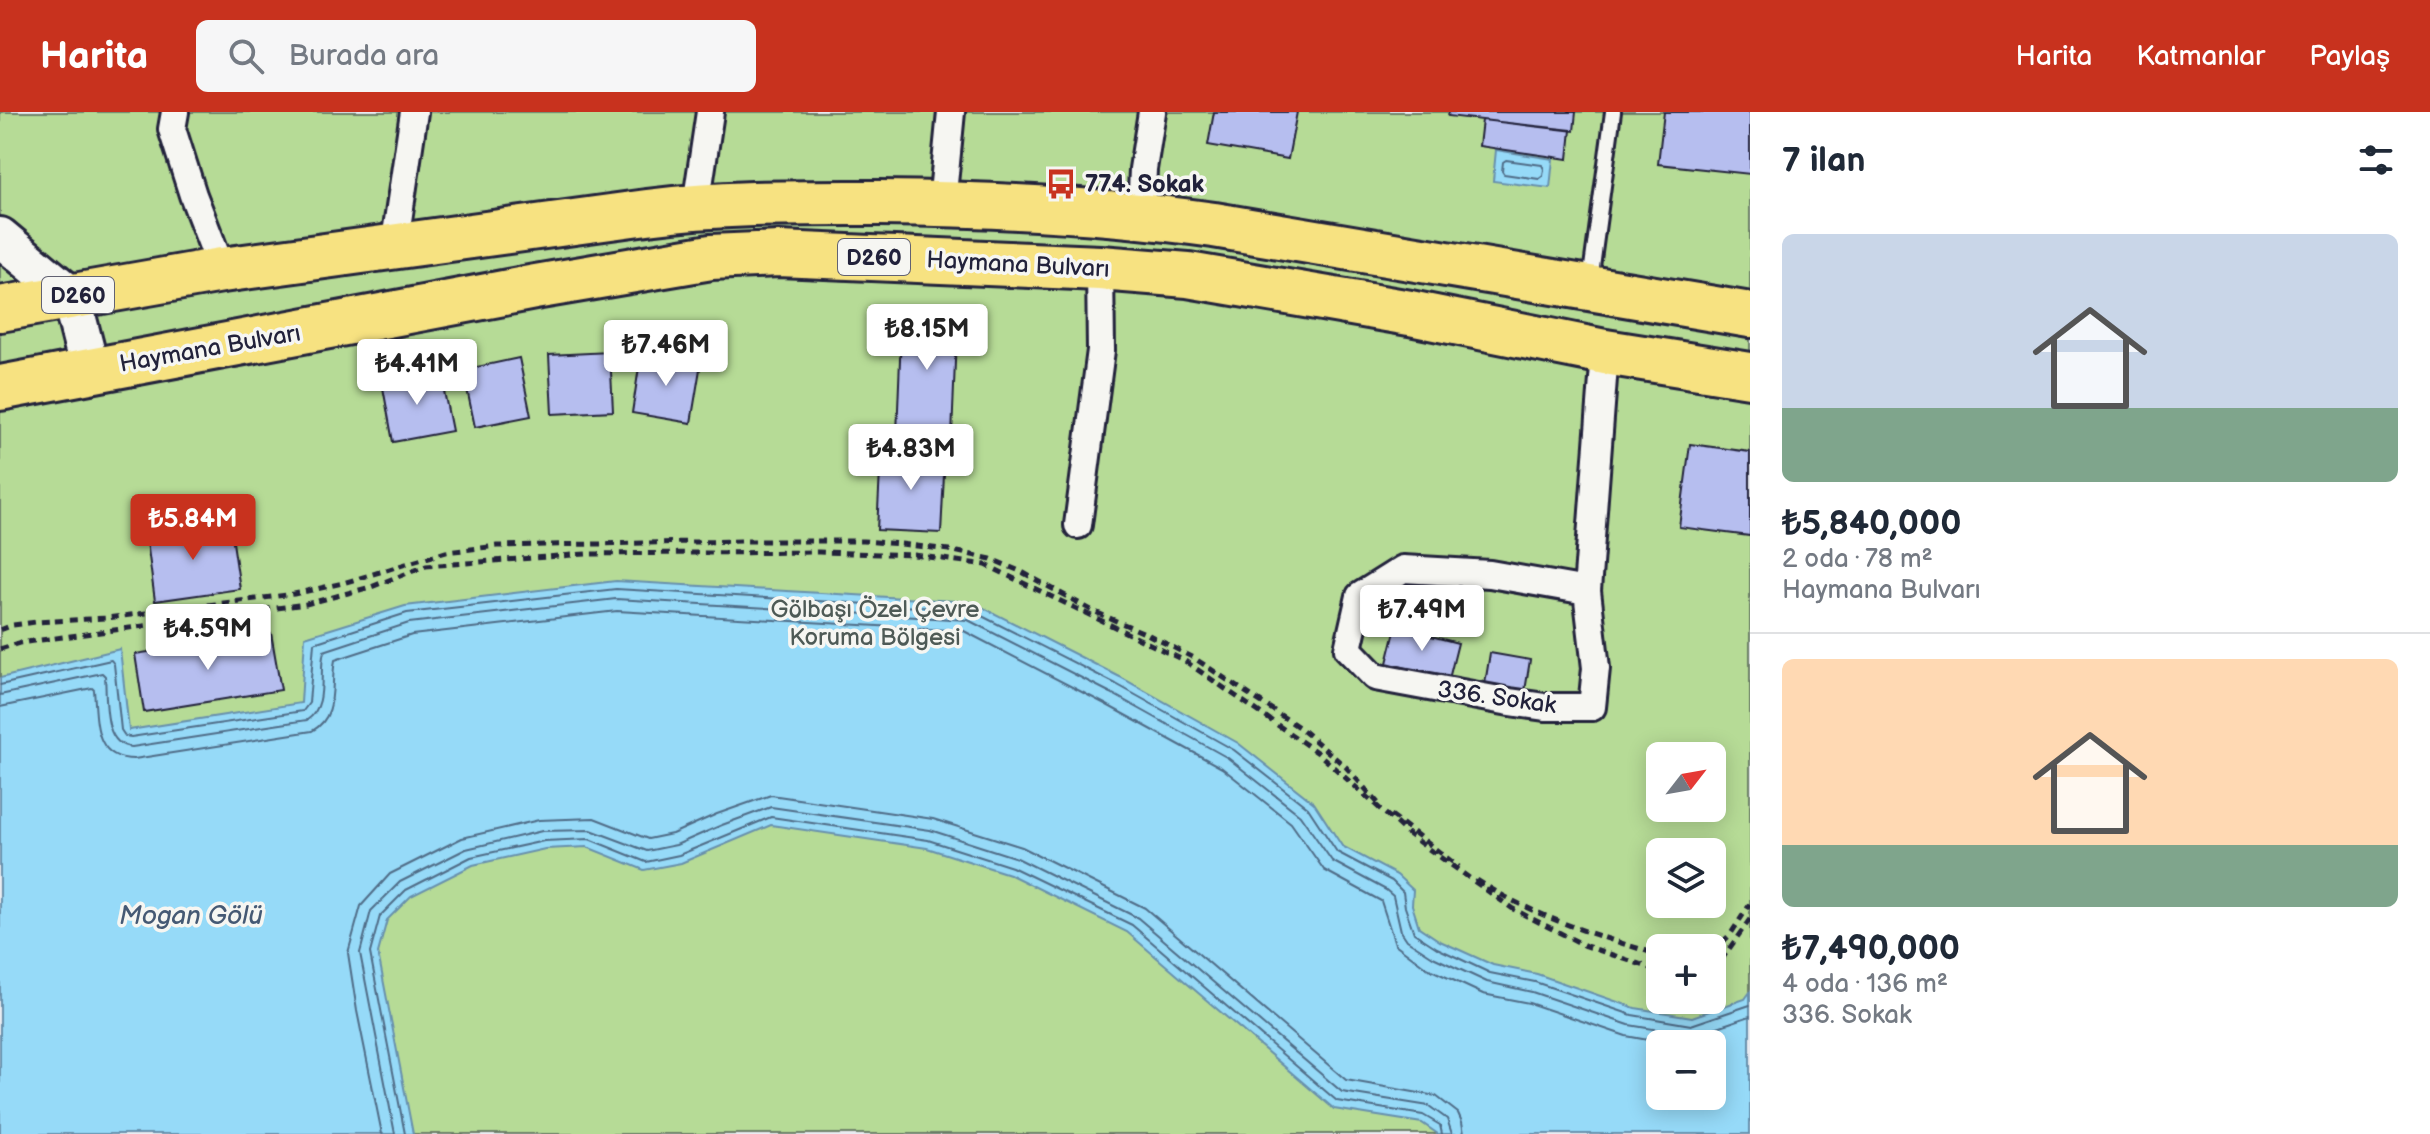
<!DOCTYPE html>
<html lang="tr">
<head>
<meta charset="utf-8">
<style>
  body { margin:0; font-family:"Balsamiq Sans",sans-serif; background:#f6f6f7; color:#1f2937; height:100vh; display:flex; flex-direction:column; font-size:30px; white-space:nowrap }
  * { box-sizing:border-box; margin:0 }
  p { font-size:26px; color:#747a83 }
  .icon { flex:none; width:44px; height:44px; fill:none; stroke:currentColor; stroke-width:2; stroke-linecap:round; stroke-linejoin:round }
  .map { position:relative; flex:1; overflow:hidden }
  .side { display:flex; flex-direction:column; background:#fff; width:680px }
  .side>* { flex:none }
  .needle { width:52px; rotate:59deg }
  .fabs { position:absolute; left:1646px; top:630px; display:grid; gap:16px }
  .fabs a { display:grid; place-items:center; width:80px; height:80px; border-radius:12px; background:#fff; box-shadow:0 4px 20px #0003; font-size:40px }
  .price { position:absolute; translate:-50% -68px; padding:0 18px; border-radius:8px; background:#fff; color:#222; font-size:26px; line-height:52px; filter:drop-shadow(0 2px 4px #0008) }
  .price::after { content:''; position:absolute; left:50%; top:48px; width:24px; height:18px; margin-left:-12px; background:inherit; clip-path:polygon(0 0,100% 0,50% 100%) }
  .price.current { background:#c8321e; color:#fff }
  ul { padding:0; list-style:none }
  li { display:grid; align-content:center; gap:16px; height:424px; padding:0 32px }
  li+li { border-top:2px solid #e0e1e3 }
  li span { display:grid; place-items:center; height:248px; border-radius:12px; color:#555 }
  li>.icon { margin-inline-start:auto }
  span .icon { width:144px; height:144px; fill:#fffc; stroke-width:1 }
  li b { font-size:34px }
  h2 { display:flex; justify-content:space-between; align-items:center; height:96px; padding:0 32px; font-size:34px }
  header { display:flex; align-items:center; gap:48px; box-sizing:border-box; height:112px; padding:0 40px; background:#c8321e; color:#fff }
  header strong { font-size:38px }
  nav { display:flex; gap:44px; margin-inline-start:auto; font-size:28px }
  .search { width:560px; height:72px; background:#f6f6f7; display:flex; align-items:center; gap:20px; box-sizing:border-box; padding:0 28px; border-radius:12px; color:#747a83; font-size:30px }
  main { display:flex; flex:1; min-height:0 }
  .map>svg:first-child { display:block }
  .green { fill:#b6db96; stroke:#6c7e68; stroke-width:2; fill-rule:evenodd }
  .water { fill:#96daf8; stroke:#6890ac; stroke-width:2; fill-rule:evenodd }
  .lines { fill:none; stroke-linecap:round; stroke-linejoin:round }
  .shore { stroke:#506c87; stroke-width:2 }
  .building { fill:#b6beef; stroke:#22223b; stroke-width:2 }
  .lane-casing { stroke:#22223b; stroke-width:20 }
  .street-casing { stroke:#22223b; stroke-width:32 }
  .secondary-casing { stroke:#22223b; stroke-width:44 }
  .highway-casing { stroke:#22223b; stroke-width:50 }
  .path { stroke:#22223b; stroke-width:5; stroke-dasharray:8 6; stroke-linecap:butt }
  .lane { stroke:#f6f6f2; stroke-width:14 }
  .street { stroke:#f6f6f2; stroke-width:26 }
  .secondary { stroke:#f6f6f2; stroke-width:38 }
  .highway { stroke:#f7e281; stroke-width:44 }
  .labels { text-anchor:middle; stroke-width:7; stroke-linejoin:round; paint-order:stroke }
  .shield { fill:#f6f6f2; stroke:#626272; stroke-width:2 }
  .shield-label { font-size:22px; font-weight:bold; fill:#22223b }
  .poi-label { font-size:24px; font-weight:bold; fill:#22223b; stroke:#f6f6f2; text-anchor:start }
  .street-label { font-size:24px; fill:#22223b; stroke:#f6f6f2 }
  .park-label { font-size:24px; fill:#4e5a56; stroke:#f6f6f2 }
  .water-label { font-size:26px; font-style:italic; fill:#455974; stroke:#f6f6f2 }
</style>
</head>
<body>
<header>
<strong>Harita</strong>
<div class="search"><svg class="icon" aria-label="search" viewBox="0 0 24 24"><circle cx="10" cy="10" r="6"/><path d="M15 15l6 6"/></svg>Burada ara</div>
<nav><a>Harita</a><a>Katmanlar</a><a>Paylaş</a></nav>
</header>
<main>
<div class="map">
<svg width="1750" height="1022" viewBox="0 0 1750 1022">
  <rect width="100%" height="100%" fill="#e9ebf1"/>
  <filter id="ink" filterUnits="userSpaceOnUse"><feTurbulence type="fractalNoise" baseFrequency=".0125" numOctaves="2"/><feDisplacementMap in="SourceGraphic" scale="16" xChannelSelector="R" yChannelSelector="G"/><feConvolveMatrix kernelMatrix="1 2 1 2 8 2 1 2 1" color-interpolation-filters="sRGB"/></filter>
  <g filter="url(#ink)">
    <!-- green -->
    <path class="green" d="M 0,0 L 1750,0 L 1750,1022 L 0,1022 ZM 1660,644 L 1712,644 L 1712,696 L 1660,696 ZM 1660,740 L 1712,740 L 1712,792 L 1660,792 ZM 1660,836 L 1712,836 L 1712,888 L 1660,888 ZM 1660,932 L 1712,932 L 1712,984 L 1660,984 Z"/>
    <!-- water -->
    <path class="water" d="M 1496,38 L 1553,47 L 1550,76 L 1493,69 Z
      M 616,469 L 972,490 L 1120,565 L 1238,631 L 1314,691 L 1342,734 L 1397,763 L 1413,778 L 1412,793 L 1419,815 L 1440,829 L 1493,853 L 1537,862 L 1635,896 L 1692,905 L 1745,887 L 1750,880 L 1750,1022 L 1438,1022 L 1422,1011 L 1334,997 L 1127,820 L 1009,762 L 927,736 L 771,713 L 681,751 L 644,758 L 587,735 L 545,737 L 473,753 L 411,784 L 387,808 L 378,841 L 413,1022 L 0,1022 L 0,566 L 120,537 L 129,618 L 301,591 L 305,525 L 405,494 ZM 1660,932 L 1712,932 L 1712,984 L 1660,984 Z"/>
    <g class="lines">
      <!-- shore -->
      <path class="shore" d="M 1506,48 L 1542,53 L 1544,57 L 1543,64 L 1539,67 L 1504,62 L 1502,59 L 1503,50 Z
        M 0,573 L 111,548 L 114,552 L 121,618 L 125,624 L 131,625 L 303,599 L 309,591 L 314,531 L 407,501 L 616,477 L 970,498 L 1116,572 L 1234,638 L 1308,696 L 1337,740 L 1392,769 L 1403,780 L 1405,795 L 1414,821 L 1437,836 L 1490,861 L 1535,870 L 1632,903 L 1691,913 L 1750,893
        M 0,583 L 102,561 L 105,564 C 107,587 102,634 132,635 L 307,608 C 329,594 318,560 324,539 L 409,511 L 616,487 L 968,508 L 1111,581 L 1228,646 L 1300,703 L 1332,749 L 1386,778 L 1393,784 L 1401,819 L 1407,828 L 1433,845 L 1487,870 L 1532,880 L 1629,913 L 1689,923 L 1697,922 L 1750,904
        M 0,595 L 92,576 L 94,578 C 97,608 93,647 134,647 L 312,619 C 339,604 330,573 335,548 L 412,523 L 617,499 L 964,519 L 1105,592 L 1222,656 L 1291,711 L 1324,758 L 1381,789 L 1395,832 L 1427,856 L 1483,882 L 1529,891 L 1626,924 L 1670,932
        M 382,1022 L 357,899 L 348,841 L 361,794 L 390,762 L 462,726 L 539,708 L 594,706 L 648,727 L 672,722 L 717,702 L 771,683 L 933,707 L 1022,735 L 1145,796 L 1346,968 L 1436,984 L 1458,1001 L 1462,1010 L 1464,1022
        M 395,1022 L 360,841 L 371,799 L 400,770 L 466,737 L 542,719 L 591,718 L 647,739 L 676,733 L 722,713 L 771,695 L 930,718 L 1017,746 L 1138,806 L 1342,980 L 1429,994 L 1447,1007 L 1452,1022
        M 405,1022 L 370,841 L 380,804 L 406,778 L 471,745 L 544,729 L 589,727 L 646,750 L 679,743 L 771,705 L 928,728 L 1012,755 L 1132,813 L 1337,989 L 1423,1003 L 1440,1013 L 1442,1022"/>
    </g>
    <!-- building -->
    <path class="building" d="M 1214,0 L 1297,0 L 1288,47 L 1208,33 Z
      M 1449,0 L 1576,0 L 1574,19 L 1448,4 Z
      M 1664,0 L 1750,0 L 1750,62 L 1658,52 Z
      M 1482,8 L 1571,18 L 1568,47 L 1479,34 Z
      M 902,197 L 957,199 L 952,324 L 897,322 Z
      M 610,240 L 613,299 L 552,302 L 549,243 Z
      M 641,242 L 701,251 L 691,311 L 632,301 Z
      M 519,246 L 531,304 L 475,315 L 463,258 Z
      M 440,259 L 452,319 L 393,330 L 382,270 Z
      M 1690,332 L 1750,340 L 1750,424 L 1679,415 Z
      M 881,339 L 945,343 L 941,421 L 877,418 Z
      M 230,410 L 240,477 L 155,489 L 146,422 Z
      M 1396,515 L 1458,531 L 1449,567 L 1387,551 Z
      M 271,521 L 281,578 L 144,600 L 135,542 Z
      M 1490,541 L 1530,548 L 1525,579 L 1485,572 Z"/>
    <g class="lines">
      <!-- lane casing -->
      <g class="lane-casing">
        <path id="lane" d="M 1590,170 L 1613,0"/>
      </g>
      <!-- street casing -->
      <g class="street-casing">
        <path id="street" d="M 175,0 L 172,17 L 193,83 L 222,158
          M 942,92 L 951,0
          M 696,94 L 710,0
          M 1141,103 L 1143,57 L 1152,0
          M 394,136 L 414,0
          M 1078,413 L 1101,238 L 1100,156
          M 1587,479 L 1490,462 L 1403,457 L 1360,484 L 1348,537 L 1375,565 L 1510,590 L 1545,595 L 1592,595 L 1596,556 L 1587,479 L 1605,240"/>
      </g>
      <!-- secondary casing -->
      <g class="secondary-casing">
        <path id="secondary" d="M 0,125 L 71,184 L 90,258"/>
      </g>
      <!-- highway casing -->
      <g class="highway-casing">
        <path id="highway" d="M 0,197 L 222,158 L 647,100 C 724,90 801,91 879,91 C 991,92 1103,97 1214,113 L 1750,203
          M 0,276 L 535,175 L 711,145 L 779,142 L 1100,156 L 1188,163 L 1410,201 L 1605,240 L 1750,263"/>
      </g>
      <!-- path -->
      <path class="path" d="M 0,518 L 13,513 L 36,510 L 107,506 L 294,482 L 343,471 L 446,440 L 497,434 L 744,429 L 863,429 L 901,432 L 949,438 L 991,447 L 1022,460 L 1093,499 L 1147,522 L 1194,546 L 1300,616 L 1346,655 L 1378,691
        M 0,537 L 19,531 L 306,492 L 371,475 L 426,454 L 586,442 L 819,440 L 914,443 L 986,453 L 1185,549 L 1318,641 L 1409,723 L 1513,797 L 1586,834 L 1660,859
        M 1391,703 L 1459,755
        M 1477,768 C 1532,804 1597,824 1660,843
        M 1712,840 L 1730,823 L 1750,792
        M 1712,858 L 1715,857 L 1750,807"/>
      <!-- lane -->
      <use href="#lane" class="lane"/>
      <!-- street -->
      <use href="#street" class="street"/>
      <!-- secondary -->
      <use href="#secondary" class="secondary"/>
      <!-- highway -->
      <use href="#highway" class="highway"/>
    </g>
  </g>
  <!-- icons -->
  <defs>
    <g id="bus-bare" transform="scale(2.4)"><path d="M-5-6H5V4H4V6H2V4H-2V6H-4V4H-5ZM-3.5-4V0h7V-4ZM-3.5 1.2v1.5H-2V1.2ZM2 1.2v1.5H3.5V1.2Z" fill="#c8321e" stroke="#f6f6f2" stroke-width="2.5" paint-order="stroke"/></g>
  </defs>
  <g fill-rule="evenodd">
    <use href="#bus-bare" x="1061" y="72"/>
  </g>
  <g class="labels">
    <!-- shield labels -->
    <g class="shield">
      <rect x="838" y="127" width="72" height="36" rx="6"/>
      <rect x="42" y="165" width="72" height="36" rx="6"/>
    </g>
    <g class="shield-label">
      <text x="874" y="153">D260</text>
      <text x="78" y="191">D260</text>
    </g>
    <!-- poi labels -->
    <g class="poi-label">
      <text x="1085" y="80">774. Sokak</text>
    </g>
    <!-- street labels -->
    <g class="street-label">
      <text transform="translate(1018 152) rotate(3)" y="8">Haymana Bulvarı</text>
      <text transform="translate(210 236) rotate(-10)" y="8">Haymana Bulvarı</text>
      <text transform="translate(1497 585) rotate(8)" y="8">336. Sokak</text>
    </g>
    <!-- park labels -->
    <g class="park-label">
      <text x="875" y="505">Gölbaşı Özel Çevre<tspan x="875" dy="28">Koruma Bölgesi</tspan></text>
    </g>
    <!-- water labels -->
    <g class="water-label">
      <text x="191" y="812">Mogan Gölü</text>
    </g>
  </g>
</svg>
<div class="fabs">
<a><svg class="needle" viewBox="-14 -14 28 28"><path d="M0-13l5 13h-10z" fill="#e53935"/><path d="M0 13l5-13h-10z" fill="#747a83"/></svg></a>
<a><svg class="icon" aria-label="layers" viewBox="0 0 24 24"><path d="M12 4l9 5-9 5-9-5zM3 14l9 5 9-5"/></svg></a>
<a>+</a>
<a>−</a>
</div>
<b class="price" style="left:927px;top:260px">₺8.15M</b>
<b class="price" style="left:666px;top:276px">₺7.46M</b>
<b class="price" style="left:417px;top:295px">₺4.41M</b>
<b class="price" style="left:911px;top:380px">₺4.83M</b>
<b class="price current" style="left:193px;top:450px">₺5.84M</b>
<b class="price" style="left:1422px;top:541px">₺7.49M</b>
<b class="price" style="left:208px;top:560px">₺4.59M</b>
</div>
<section class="side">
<h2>7 ilan<svg class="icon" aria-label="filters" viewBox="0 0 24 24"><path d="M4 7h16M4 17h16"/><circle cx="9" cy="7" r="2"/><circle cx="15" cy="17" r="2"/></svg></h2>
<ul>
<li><span style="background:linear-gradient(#c9d6e8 70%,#7fa58c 0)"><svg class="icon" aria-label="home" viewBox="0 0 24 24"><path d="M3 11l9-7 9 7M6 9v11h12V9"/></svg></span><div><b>₺5,840,000</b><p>2 oda · 78 m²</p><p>Haymana Bulvarı</p></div></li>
<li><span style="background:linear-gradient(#ffd9b3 75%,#7fa58c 0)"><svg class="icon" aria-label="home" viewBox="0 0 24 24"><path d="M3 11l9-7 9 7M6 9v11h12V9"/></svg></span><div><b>₺7,490,000</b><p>4 oda · 136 m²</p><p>336. Sokak</p></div></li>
</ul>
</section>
</main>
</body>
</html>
